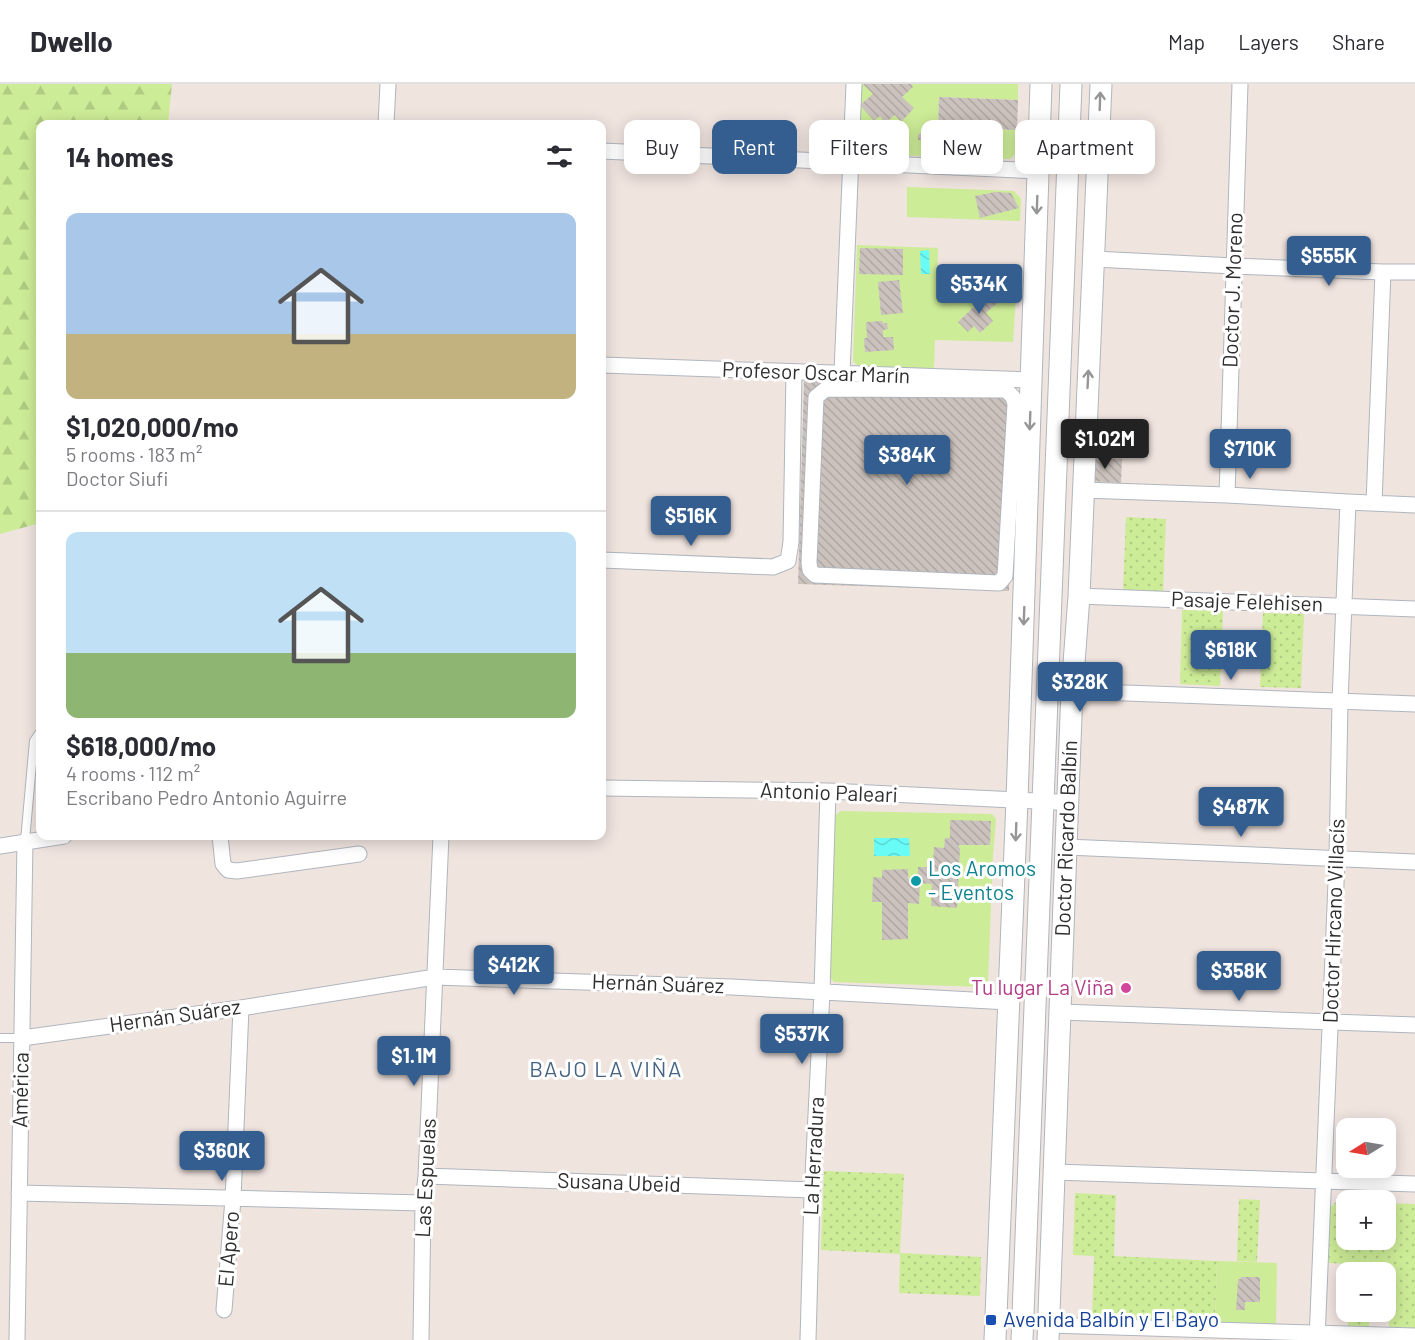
<!DOCTYPE html>
<html lang="en">
<head>
<meta charset="utf-8">
<style>
  body { margin:0; font-family:Barlow,sans-serif; background:#f2f2f3; color:#2b2b33; height:100vh; display:flex; flex-direction:column; font-size:22px; white-space:nowrap }
  * { box-sizing:border-box; margin:0 }
  p { font-size:20px; color:#7c7c81 }
  .icon { flex:none; width:33px; height:33px; fill:none; stroke:currentColor; stroke-width:2; stroke-linecap:round; stroke-linejoin:round }
  .map { position:relative; flex:1; overflow:hidden }
  .drawer { position:absolute; left:36px; top:36px; width:570px; height:720px; display:flex; flex-direction:column; background:#fff; border-radius:12px; box-shadow:0 3px 15px #0003 }
  .drawer>* { flex:none }
  .top-card { position:absolute; left:624px; top:36px; width:570px; height:54px; display:flex; gap:12px }
  .needle { width:39px; rotate:259deg }
  .tools { position:absolute; left:1336px; top:1034px; display:grid; gap:12px }
  .tools a { display:grid; place-items:center; width:60px; height:60px; border-radius:12px; background:#fff; box-shadow:0 3px 15px #0003; font-size:30px }
  .price { position:absolute; translate:-50% -51px; padding:0 14px; border-radius:6px; background:#335e8f; color:#fff; font-size:20px; line-height:39px; filter:drop-shadow(0 2px 3px #0008) }
  .price::after { content:''; position:absolute; left:50%; top:36px; width:18px; height:14px; margin-left:-9px; background:inherit; clip-path:polygon(0 0,100% 0,50% 100%) }
  .price.current { background:#222; color:#fff }
  ul { padding:0; list-style:none }
  li { display:grid; align-content:center; gap:12px; height:318px; padding:0 30px }
  li+li { border-top:2px solid #e1e1e2 }
  li span { display:grid; place-items:center; height:186px; border-radius:12px; color:#555 }
  li>.icon { margin-inline-start:auto }
  span .icon { width:108px; height:108px; fill:#fffc; stroke-width:1 }
  li b { font-size:26px }
  h2 { display:flex; justify-content:space-between; align-items:center; height:72px; padding:0 30px; font-size:26px }
  .chip { padding:0 21px; border-radius:12px; background:#fff; box-shadow:0 3px 15px #0003; font-size:21px; line-height:54px }
  .chip.current { background:#335e8f; color:#fff }
  header { display:flex; align-items:center; gap:36px; box-sizing:border-box; height:84px; padding:0 30px; background:#fff; border-bottom:2px solid #e1e1e2 }
  header strong { font-size:28px }
  nav { display:flex; gap:33px; margin-inline-start:auto; font-size:21px }
  .map>svg:first-child { display:block }
  .grass { fill:url(#grass-dots) }
  .forest { fill:url(#forest-firs) }
  .garden { fill:#cdec97 }
  .water { fill:url(#water-waves) }
  .building { fill:url(#building-back-hatch) }
  .lines { fill:none; stroke-linecap:round; stroke-linejoin:round }
  .lane-casing { stroke:#afb6be; stroke-width:10 }
  .street-casing { stroke:#afb6be; stroke-width:17 }
  .secondary-casing { stroke:#afb6be; stroke-width:23 }
  .lane { stroke:#fff; stroke-width:8 }
  .street { stroke:#fff; stroke-width:15 }
  .secondary { stroke:#fff; stroke-width:21 }
  .oneway { stroke:#969696 }
  .culture-dot { fill:#0f9aa8; stroke:#fff; stroke-width:2 }
  .hotel-dot { fill:#d1479c; stroke:#fff; stroke-width:2 }
  .transit-dot { fill:#1a4fb4; stroke:#fff; stroke-width:2 }
  .labels { text-anchor:middle; stroke-width:6; stroke-linejoin:round; paint-order:stroke }
  .street-label { font-size:21px; fill:#2e2e2e; stroke:#fff }
  .culture-label { font-size:21px; fill:#0d838f; stroke:#fff; text-anchor:start }
  .hotel-label { font-size:21px; fill:#b23c85; stroke:#fff; text-anchor:end }
  .transit-label { font-size:21px; fill:#164399; stroke:#fff; text-anchor:start }
  .neighbourhood-label { font-size:22px; letter-spacing:1.5px; fill:#486584; stroke:#fff }
</style>
</head>
<body>
<header>
<strong>Dwello</strong>
<nav><a>Map</a><a>Layers</a><a>Share</a></nav>
</header>
<div class="map">
<svg width="1415" height="1256" viewBox="0 0 1415 1256">
  <defs>
    <pattern id="grass-dots" width="8" height="8" patternUnits="userSpaceOnUse" patternTransform="scale(1.5)"><rect width="8" height="8" fill="#cdec97"/><path d="M2 2h.1M6 6h.1" fill="none" stroke="#b0cb82" stroke-width="1.8" stroke-linecap="round"/></pattern>
    <pattern id="forest-firs" width="22" height="20" patternUnits="userSpaceOnUse" patternTransform="scale(1.5)"><rect width="22" height="20" fill="#cdec97"/><path d="M5 1l3.5 6h-7zM16 11l3.5 6h-7z" fill="#b0cb82"/></pattern>
    <pattern id="water-waves" width="16" height="10" patternUnits="userSpaceOnUse" patternTransform="scale(1.5)"><rect width="16" height="10" fill="#69fbf6"/><path d="M0 5q4-4 8 0t8 0" fill="none" stroke="#5bd7d3"/></pattern>
    <pattern id="building-back-hatch" width="6" height="6" patternUnits="userSpaceOnUse" patternTransform="scale(1.5)"><rect width="6" height="6" fill="#cbc2bd"/><path d="M-1 5l2 2M0 0l6 6M5-1l2 2" fill="none" stroke="#afa7a3"/></pattern>
  </defs>
  <rect width="100%" height="100%" fill="#f0e4df"/>
  <!-- grass -->
  <path class="grass" d="M 1126,433 L 1166,435 L 1163,509 L 1123,508 Z
    M 1182,526 L 1223,527 L 1220,602 L 1180,600 Z
    M 1263,529 L 1304,530 L 1301,604 L 1260,603 Z
    M 824,1087 L 904,1090 L 900,1169 L 981,1173 L 980,1212 L 899,1209 L 900,1170 L 821,1166 Z
    M 1075,1109 L 1116,1111 L 1114,1172 L 1217,1177 L 1215,1238 L 1092,1233 L 1094,1172 L 1073,1171 Z
    M 1239,1115 L 1260,1116 L 1257,1178 L 1237,1177 Z
    M 1337,1117 L 1347,1118 L 1347,1155 L 1386,1155 L 1386,1119 L 1415,1120 L 1415,1244 L 1389,1243 L 1391,1181 L 1371,1180 L 1370,1188 L 1350,1188 L 1350,1180 L 1329,1179 L 1330,1124 Z
    M 1348,1227 L 1369,1227 L 1369,1242 L 1348,1242 Z"/>
  <!-- forest -->
  <path class="forest" d="M 0,0 L 172,0 L 168,40 L 40,40 L 40,439 L 0,450 Z"/>
  <!-- garden -->
  <path class="garden" d="M 859,0 L 1018,0 L 1018,16 L 939,13 L 938,43 L 1017,46 L 1016,69 L 1010,75 L 861,70 L 856,64 Z
    M 907,103 L 1014,107 L 1021,115 L 1020,137 L 907,133 Z
    M 857,161 L 938,164 L 937,195 L 1017,198 L 1013,258 L 935,256 L 934,286 L 859,283 L 853,277 Z
    M 841,727 L 992,730 L 996,735 L 993,772 L 988,897 L 983,903 L 834,898 L 828,891 L 834,732 Z
    M 1217,1177 L 1277,1179 L 1276,1240 L 1215,1238 Z"/>
  <!-- water -->
  <path class="water" d="M 929,166 L 930,190 L 921,190 L 920,167 Z
    M 874,754 L 909,754 L 910,772 L 874,772 Z"/>
  <!-- building -->
  <path class="building" d="M 863,0 L 911,0 L 913,3 L 902,13 L 914,24 L 901,38 L 895,31 L 885,39 L 880,32 L 874,37 L 860,21 L 873,10 Z
    M 939,13 L 1018,16 L 1017,46 L 938,43 Z
    M 867,47 L 902,50 L 901,63 L 866,60 Z
    M 918,50 L 932,51 L 932,57 L 918,56 Z
    M 944,54 L 987,54 L 987,69 L 944,69 Z
    M 995,108 L 1011,109 L 1019,124 L 980,134 L 975,112 Z
    M 860,164 L 903,165 L 903,191 L 859,190 Z
    M 899,196 L 903,229 L 881,231 L 878,198 Z
    M 989,208 L 998,218 L 986,229 L 993,237 L 980,249 L 974,242 L 968,248 L 958,238 Z
    M 883,237 L 882,239 L 887,239 L 888,245 L 883,246 L 883,253 L 893,253 L 894,266 L 865,268 L 864,254 L 867,254 L 866,238 Z
    M 804,296 L 1016,304 L 1009,507 L 798,500 Z
    M 1088,373 L 1122,375 L 1121,399 L 1088,397 Z
    M 950,736 L 991,737 L 990,761 L 959,761 L 959,764 L 960,764 L 957,824 L 931,822 L 932,800 L 920,799 L 919,820 L 908,819 L 908,855 L 882,856 L 882,818 L 872,818 L 873,793 L 882,794 L 882,786 L 908,785 L 908,795 L 918,795 L 918,783 L 933,783 L 934,763 L 944,764 L 945,754 L 950,754 Z
    M 1241,1193 L 1260,1193 L 1260,1218 L 1245,1218 L 1245,1226 L 1236,1226 L 1238,1195 L 1241,1195 Z"/>
  <g class="lines">
    <!-- lane casing -->
    <g class="lane-casing">
      <path id="lane" d="M 25,757 L 34,657 L 40,648
        M 0,954 L 22,954"/>
    </g>
    <!-- street casing -->
    <g class="street-casing">
      <path id="street" d="M 386,40 L 388,0
        M 602,67 L 1038,87
        M 1094,175 L 1234,182 L 1383,188 L 1415,188
        M 602,281 L 1031,296
        M 842,289 L 854,0
        M 826,305 L 1006,306 L 1013,313 L 1015,320 L 1005,492 L 999,499 L 815,491 L 810,486 L 809,479 L 816,313 Z
        M 1083,406 L 1227,411 L 1348,418 L 1415,421
        M 1227,411 L 1240,0
        M 1374,419 L 1383,188
        M 602,476 L 773,483 L 788,477 L 791,458 L 794,288
        M 1079,512 L 1415,525
        M 1047,606 L 1415,620
        M 602,704 L 828,707 L 1057,718
        M 220,752 L 223,780 L 228,786 L 237,787 L 359,770
        M 0,762 L 64,752
        M 1066,763 L 1415,778
        M 1061,928 L 1415,941
        M 22,954 L 241,924 L 435,893 L 732,903 L 1009,918
        M 1054,1088 L 1415,1100
        M 426,1092 L 812,1106
        M 19,1109 L 423,1119
        M 224,1226 L 233,1115 L 241,924
        M 1049,1241 L 1415,1252
        M 17,1256 L 25,757
        M 421,1256 L 423,1119 L 426,1092 L 441,752
        M 808,1256 L 812,1112 L 822,908 L 828,707
        M 1317,1256 L 1337,775 L 1340,618 L 1348,418"/>
    </g>
    <!-- secondary casing -->
    <g class="secondary-casing">
      <g id="secondary">
        <path d="M 995,1256 L 1017,716 L 1041,0"/>
        <path d="M 1022,1256 L 1071,0"/>
        <path id="s1" d="M 1048,1256 L 1066,763 L 1072,606 L 1079,512 L 1101,0"/>
      </g>
    </g>
    <!-- lane -->
    <use href="#lane" class="lane"/>
    <!-- street -->
    <use href="#street" class="street"/>
    <!-- secondary -->
    <use href="#secondary" class="secondary"/>
  </g>
  <!-- one-way arrows -->
  <defs><path id="oneway-shaft" d="M-6 0H5M1.5-3L5.5 0L1.5 3" fill="none" stroke-width="1.6" stroke-linecap="round" stroke-linejoin="round" transform="scale(1.5)"/></defs>
  <g class="oneway">
    <use href="#oneway-shaft" transform="translate(1100 17) rotate(-88)"/>
    <use href="#oneway-shaft" transform="translate(1037 121) rotate(92)"/>
    <use href="#oneway-shaft" transform="translate(1088 295) rotate(-87)"/>
    <use href="#oneway-shaft" transform="translate(1030 337) rotate(92)"/>
    <use href="#oneway-shaft" transform="translate(1024 532) rotate(92)"/>
    <use href="#oneway-shaft" transform="translate(1016 748) rotate(92)"/>
  </g>
  <!-- markers -->
  <circle class="culture-dot" cx="916" cy="797" r="6"/>
  <circle class="hotel-dot" cx="1126" cy="904" r="6"/>
  <rect class="transit-dot" x="985" y="1230" width="12" height="12" rx="3"/>
  <g class="labels">
    <!-- street labels -->
    <g class="street-label">
      <text transform="translate(1233 206) rotate(-88)" y="7">Doctor J. Moreno</text>
      <text transform="translate(816 289) rotate(2)" y="7">Profesor Oscar Marín</text>
      <text transform="translate(1247 518) rotate(2)" y="7">Pasaje Felehisen</text>
      <text transform="translate(829 709) rotate(2)" y="7">Antonio Paleari</text>
      <text dy="7" stroke="none"><textPath href="#s1" startOffset="502">Doctor Ricardo Balbín</textPath></text>
      <text transform="translate(1334 837) rotate(-88)" y="7">Doctor Hircano Villacís</text>
      <text transform="translate(658 900) rotate(2)" y="7">Hernán Suárez</text>
      <text transform="translate(175 932) rotate(-8)" y="7">Hernán Suárez</text>
      <text transform="translate(21 1006) rotate(-89)" y="7">América</text>
      <text transform="translate(814 1072) rotate(-87)" y="7">La Herradura</text>
      <text transform="translate(426 1094) rotate(-87)" y="7">Las Espuelas</text>
      <text transform="translate(619 1099) rotate(2)" y="7">Susana Ubeid</text>
      <text transform="translate(229 1165) rotate(-85)" y="7">El Apero</text>
    </g>
    <!-- culture labels -->
    <g class="culture-label">
      <text x="928" y="792">Los Aromos<tspan x="928" dy="24">- Eventos</tspan></text>
    </g>
    <!-- hotel labels -->
    <g class="hotel-label">
      <text x="1114" y="911">Tu lugar La Viña</text>
    </g>
    <!-- transit labels -->
    <g class="transit-label">
      <text x="1003" y="1243">Avenida Balbín y El Bayo</text>
    </g>
    <!-- neighbourhood labels -->
    <g class="neighbourhood-label">
      <text x="606" y="993">BAJO LA VIÑA</text>
    </g>
  </g>
</svg>
<div class="tools">
<a><svg class="needle" viewBox="-14 -14 28 28"><path d="M0-13l5 13h-10z" fill="#e53935"/><path d="M0 13l5-13h-10z" fill="#7c7c81"/></svg></a>
<a>+</a>
<a>−</a>
</div>
<b class="price" style="left:1329px;top:203px">$555K</b>
<b class="price" style="left:979px;top:231px">$534K</b>
<b class="price current" style="left:1105px;top:386px">$1.02M</b>
<b class="price" style="left:1250px;top:396px">$710K</b>
<b class="price" style="left:907px;top:402px">$384K</b>
<b class="price" style="left:691px;top:463px">$516K</b>
<b class="price" style="left:1231px;top:597px">$618K</b>
<b class="price" style="left:1080px;top:629px">$328K</b>
<b class="price" style="left:1241px;top:754px">$487K</b>
<b class="price" style="left:514px;top:912px">$412K</b>
<b class="price" style="left:1239px;top:918px">$358K</b>
<b class="price" style="left:802px;top:981px">$537K</b>
<b class="price" style="left:414px;top:1003px">$1.1M</b>
<b class="price" style="left:222px;top:1098px">$360K</b>
<div class="top-card">
<a class="chip">Buy</a>
<a class="chip current">Rent</a>
<a class="chip">Filters</a>
<a class="chip">New</a>
<a class="chip">Apartment</a>
</div>
<section class="drawer">
<h2>14 homes<svg class="icon" aria-label="filters" viewBox="0 0 24 24"><path d="M4 7h16M4 17h16"/><circle cx="9" cy="7" r="2"/><circle cx="15" cy="17" r="2"/></svg></h2>
<ul>
<li><span style="background:linear-gradient(#a9c7e8 65%,#c2b280 0)"><svg class="icon" aria-label="home" viewBox="0 0 24 24"><path d="M3 11l9-7 9 7M6 9v11h12V9"/></svg></span><div><b>$1,020,000/mo</b><p>5 rooms · 183 m²</p><p>Doctor Siufi</p></div></li>
<li><span style="background:linear-gradient(#bfe0f5 65%,#8fb573 0)"><svg class="icon" aria-label="home" viewBox="0 0 24 24"><path d="M3 11l9-7 9 7M6 9v11h12V9"/></svg></span><div><b>$618,000/mo</b><p>4 rooms · 112 m²</p><p>Escribano Pedro Antonio Aguirre</p></div></li>
</ul>
</section>
</div>
</body>
</html>
